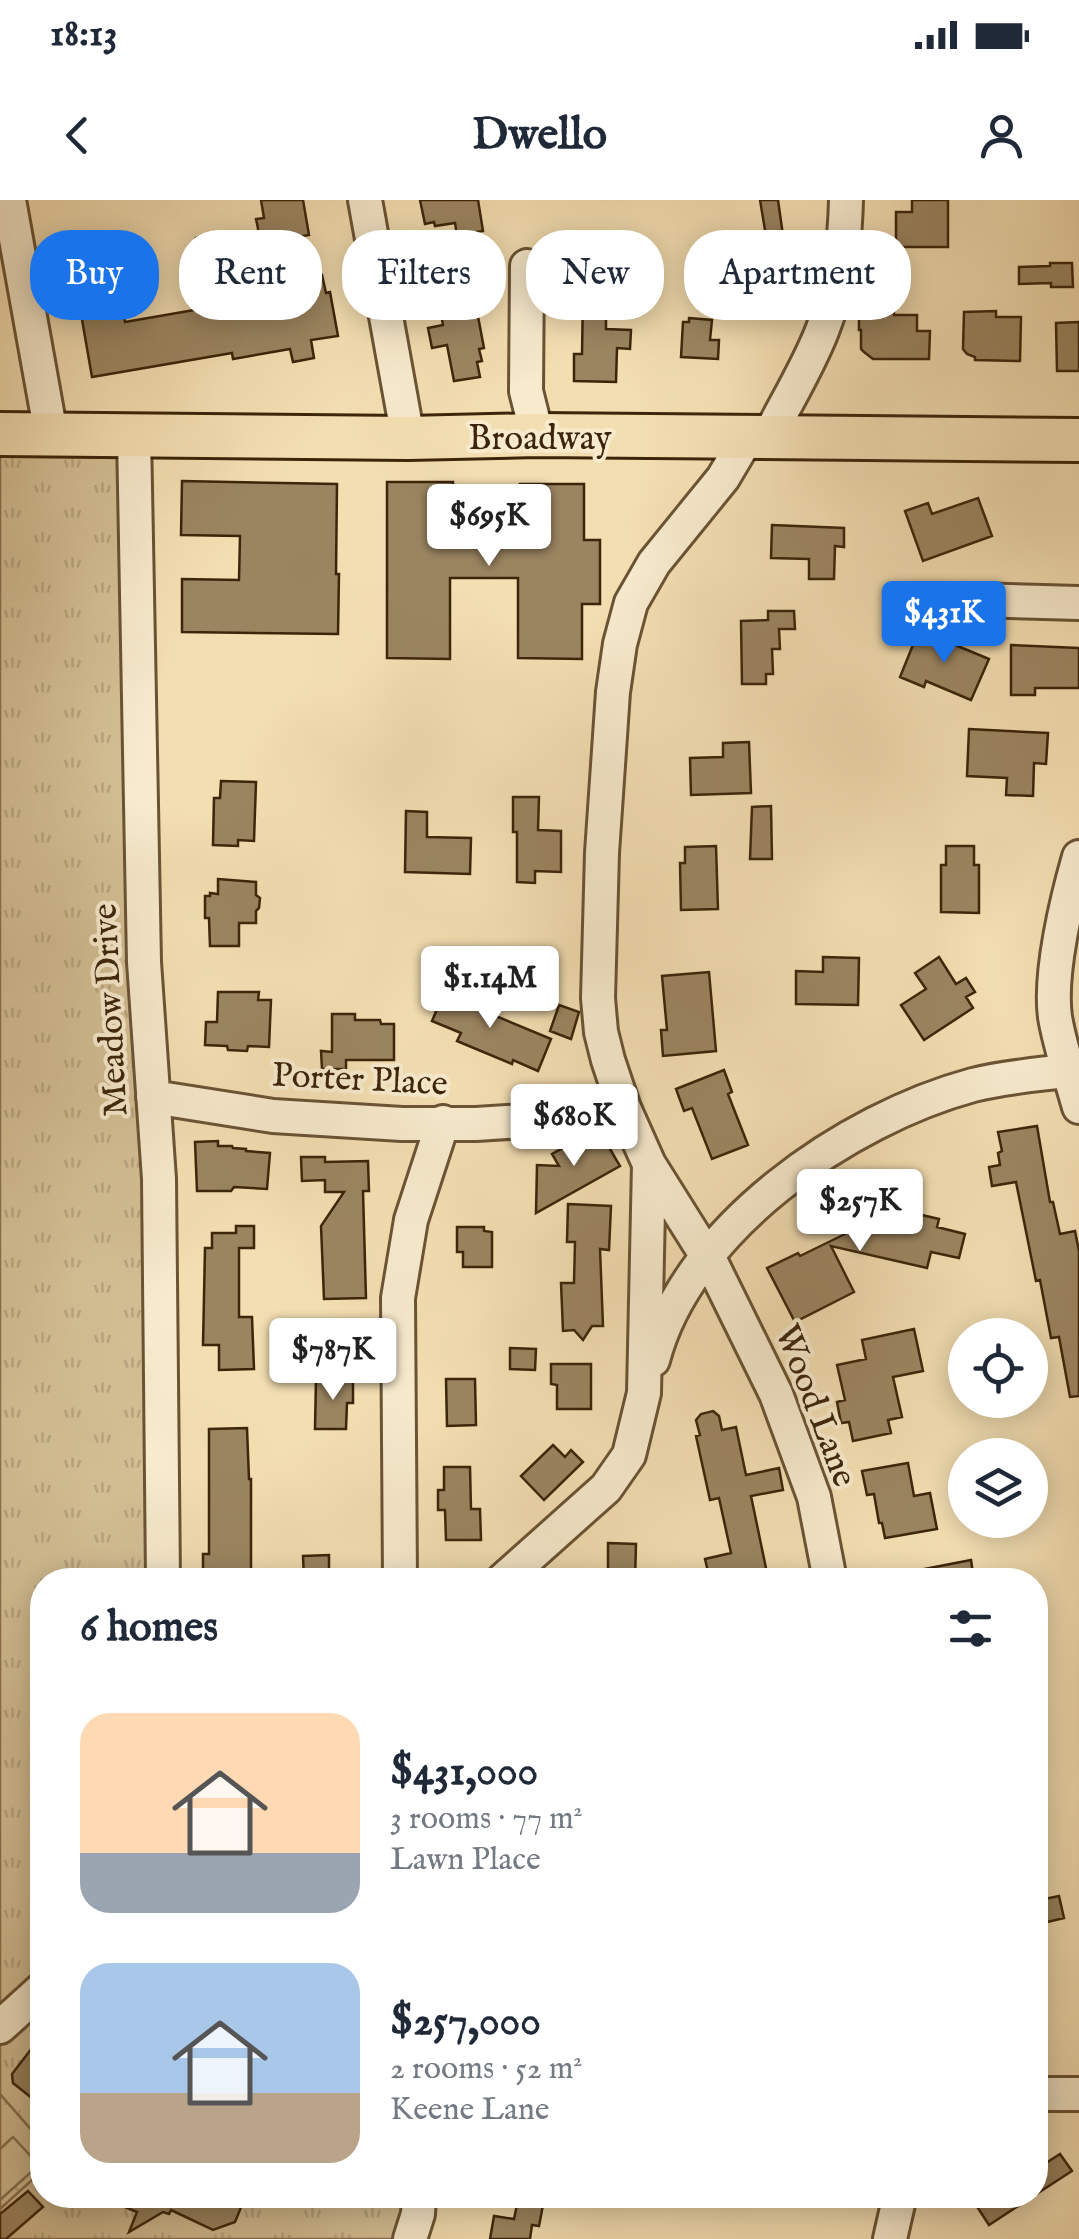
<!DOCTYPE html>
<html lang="en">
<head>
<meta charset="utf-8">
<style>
  body { margin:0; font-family:"IM FELL English",serif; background:#f2f2f3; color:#1f2937; height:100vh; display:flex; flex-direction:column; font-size:38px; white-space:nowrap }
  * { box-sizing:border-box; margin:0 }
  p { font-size:32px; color:#747a83 }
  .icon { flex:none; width:55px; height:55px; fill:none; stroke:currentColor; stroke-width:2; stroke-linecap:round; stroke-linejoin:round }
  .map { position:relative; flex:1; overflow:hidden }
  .drawer { position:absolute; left:30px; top:1368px; width:1018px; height:640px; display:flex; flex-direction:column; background:#fff; border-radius:40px; box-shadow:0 5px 25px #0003 }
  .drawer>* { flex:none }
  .hud { position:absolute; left:30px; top:30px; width:1020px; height:90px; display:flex; gap:20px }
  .fabs { position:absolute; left:948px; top:1118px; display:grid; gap:20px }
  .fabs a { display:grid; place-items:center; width:100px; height:100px; border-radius:50%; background:#fff; box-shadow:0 5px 25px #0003; font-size:50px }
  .price { position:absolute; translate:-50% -85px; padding:0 22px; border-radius:10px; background:#fff; color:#222; font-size:32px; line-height:65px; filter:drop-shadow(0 2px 5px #0008) }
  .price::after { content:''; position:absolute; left:50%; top:60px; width:30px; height:22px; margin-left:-15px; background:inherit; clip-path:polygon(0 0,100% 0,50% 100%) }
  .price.active { background:#1a73e8; color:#fff }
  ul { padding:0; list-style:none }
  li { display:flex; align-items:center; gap:30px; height:250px; padding:0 50px }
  li span { display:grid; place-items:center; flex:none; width:280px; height:200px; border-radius:30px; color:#555 }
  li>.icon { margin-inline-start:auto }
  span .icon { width:120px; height:120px; fill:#fffc; stroke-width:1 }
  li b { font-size:42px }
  h2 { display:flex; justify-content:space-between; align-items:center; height:120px; padding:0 50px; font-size:42px }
  .pill { padding:0 35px; border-radius:40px; background:#fff; box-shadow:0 5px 25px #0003; font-size:35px; line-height:90px }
  .pill.active { background:#1a73e8; color:#fff }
  .status { display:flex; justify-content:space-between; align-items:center; height:70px; padding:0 50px; background:#fff; direction:ltr }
  .status svg { height:28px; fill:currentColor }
  header { display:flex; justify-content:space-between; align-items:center; height:130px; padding:0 50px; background:#fff; font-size:45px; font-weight:700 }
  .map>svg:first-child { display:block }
  .grass { fill:url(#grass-tufts); stroke:#887250; stroke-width:2.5 }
  .park { fill:url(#park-crowns); stroke:#887250; stroke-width:2.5 }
  .garden { fill:#d4bf95; stroke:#887250; stroke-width:2.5 }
  .building { fill:#9b8561; stroke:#3c250a; stroke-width:2.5 }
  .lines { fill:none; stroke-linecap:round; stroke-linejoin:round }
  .minor-casing { stroke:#6a5334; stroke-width:38 }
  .major-casing { stroke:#3c250a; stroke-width:48 }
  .minor { stroke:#f7eacd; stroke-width:32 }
  .major { stroke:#f3deb2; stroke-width:42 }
  .labels { text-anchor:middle; stroke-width:8; stroke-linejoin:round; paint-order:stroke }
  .street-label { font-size:35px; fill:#3c250a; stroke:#f7eacd }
</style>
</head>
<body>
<div class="status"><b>18:13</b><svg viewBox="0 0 49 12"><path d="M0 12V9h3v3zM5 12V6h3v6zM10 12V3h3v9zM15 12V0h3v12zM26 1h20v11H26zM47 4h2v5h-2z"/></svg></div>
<header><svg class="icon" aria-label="back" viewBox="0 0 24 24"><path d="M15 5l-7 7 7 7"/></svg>Dwello<svg class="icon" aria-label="person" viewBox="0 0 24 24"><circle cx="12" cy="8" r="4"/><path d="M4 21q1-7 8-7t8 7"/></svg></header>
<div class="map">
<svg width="1079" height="2039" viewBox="0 0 1079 2039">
  <defs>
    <pattern id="grass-tufts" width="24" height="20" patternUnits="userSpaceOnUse" patternTransform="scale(2.5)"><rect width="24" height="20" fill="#d4bf95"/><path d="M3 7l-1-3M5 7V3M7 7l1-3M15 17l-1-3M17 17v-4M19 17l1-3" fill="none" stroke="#b7a47f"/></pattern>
    <pattern id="park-crowns" width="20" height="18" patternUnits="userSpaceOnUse" patternTransform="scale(2.5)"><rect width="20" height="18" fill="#d4bf95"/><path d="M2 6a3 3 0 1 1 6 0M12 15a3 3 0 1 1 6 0" fill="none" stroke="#b7a47f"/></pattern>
  </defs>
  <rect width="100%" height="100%" fill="#f3deb2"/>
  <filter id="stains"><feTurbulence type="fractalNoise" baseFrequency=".002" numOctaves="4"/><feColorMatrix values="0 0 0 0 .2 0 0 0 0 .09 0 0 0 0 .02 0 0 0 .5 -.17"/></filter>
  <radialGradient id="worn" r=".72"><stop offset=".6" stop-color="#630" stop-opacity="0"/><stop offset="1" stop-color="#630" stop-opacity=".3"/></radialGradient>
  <!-- grass -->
  <path class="grass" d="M 0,251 L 124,251 L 162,1380 L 42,1380 L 42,1995 L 416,1995 L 406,2039 L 0,2039 Z"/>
  <!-- park -->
  <path class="park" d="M 0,1894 L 42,1942 L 42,1971 L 0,2009 Z"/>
  <!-- garden -->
  <path class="garden" d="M 13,1937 L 39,1965 L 0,2000 L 0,1949 Z"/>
  <!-- building -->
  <path class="building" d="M 261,0 L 303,0 L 309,35 L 292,38 L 299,79 L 322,75 L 326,93 L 330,92 L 338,136 L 311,140 L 314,158 L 293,162 L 290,149 L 233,159 L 232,153 L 92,177 L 73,68 L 121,59 L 125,83 L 118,84 L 125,122 L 223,105 L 222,97 L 279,86 L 271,42 L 261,43 L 256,19 L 264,18 Z
    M 420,0 L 478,0 L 483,31 L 457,35 L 455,23 L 435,26 L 434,22 L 425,24 Z
    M 760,0 L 778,0 L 790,85 L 775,87 L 774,82 L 771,82 L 774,102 L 755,105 L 752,83 L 740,85 L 734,47 L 767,42 Z
    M 912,0 L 948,0 L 948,47 L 896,47 L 896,12 L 912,12 Z
    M 223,33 L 227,52 L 200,57 L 196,38 Z
    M 575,33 L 620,33 L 620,71 L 613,71 L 613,96 L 606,96 L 606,129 L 631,130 L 630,149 L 617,148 L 616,182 L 574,181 L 574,154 L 582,154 L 583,96 L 572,96 Z
    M 470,62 L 474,79 L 479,78 L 484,105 L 476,106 L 484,148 L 479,149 L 482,161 L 477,162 L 480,177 L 454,181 L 447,145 L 432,148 L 428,128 L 443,125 L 433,68 Z
    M 1050,63 L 1072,63 L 1073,87 L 1051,87 L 1051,83 L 1019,84 L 1019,67 L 1050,66 Z
    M 859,101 L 894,101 L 894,115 L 917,115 L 917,131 L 930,131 L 929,159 L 873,159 L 864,152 L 861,149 L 861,130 L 859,130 Z
    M 996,111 L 996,117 L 1021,117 L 1020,161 L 975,160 L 975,157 L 967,154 L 963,149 L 964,112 Z
    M 689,118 L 712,120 L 710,140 L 719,140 L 718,159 L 681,157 L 683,122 L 689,122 Z
    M 1079,122 L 1079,171 L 1057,171 L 1056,123 Z
    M 182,281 L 337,284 L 336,374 L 339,374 L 338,434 L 182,432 L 182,379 L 239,380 L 240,336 L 181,335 Z
    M 387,282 L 453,282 L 453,333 L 520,333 L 520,284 L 584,284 L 584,340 L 600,340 L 600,404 L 582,404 L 582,459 L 518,458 L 518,378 L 450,378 L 450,459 L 387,458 Z
    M 978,298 L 992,336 L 923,361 L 905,311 L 928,303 L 932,314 Z
    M 772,325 L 844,328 L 844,347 L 835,346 L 834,379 L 809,379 L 809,359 L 771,358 Z
    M 768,411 L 794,411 L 795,429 L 779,429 L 780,449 L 772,449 L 773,474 L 766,474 L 766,484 L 742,484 L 741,421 L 768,420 Z
    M 919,430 L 989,459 L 971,500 L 926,481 L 924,487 L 900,477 Z
    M 1011,445 L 1079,448 L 1079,488 L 1035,488 L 1035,495 L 1011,495 Z
    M 969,529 L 1048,533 L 1046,564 L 1034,563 L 1033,596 L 1006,595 L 1007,578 L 967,576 Z
    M 749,542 L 751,593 L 691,595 L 690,558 L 723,557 L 723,543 Z
    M 221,581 L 256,582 L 254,641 L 238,640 L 238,646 L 213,645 L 214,598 L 220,598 Z
    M 513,597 L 539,597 L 538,630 L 561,631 L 561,672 L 535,671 L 535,683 L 517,682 L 517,632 L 513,632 Z
    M 771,606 L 772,659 L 750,659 L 752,607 Z
    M 406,611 L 427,612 L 427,637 L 471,638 L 470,674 L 405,672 Z
    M 716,646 L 718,709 L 681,710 L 680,663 L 685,663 L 685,647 Z
    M 946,646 L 974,646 L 974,665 L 979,665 L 979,713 L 941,712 L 941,665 L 946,665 Z
    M 218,679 L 256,682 L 256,695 L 260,698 L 259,708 L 256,711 L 256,723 L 239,723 L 239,746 L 210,746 L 209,718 L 205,718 L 205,696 L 210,696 L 210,693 L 218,694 Z
    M 823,757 L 859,758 L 858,805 L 796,804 L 796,771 L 823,772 Z
    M 939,757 L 956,784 L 966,778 L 975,792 L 966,797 L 973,808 L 924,840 L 901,805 L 926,789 L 915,773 Z
    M 709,772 L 716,851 L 663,856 L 661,830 L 667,830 L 662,776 Z
    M 449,781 L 466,788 L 460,801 L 551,839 L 538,871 L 513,860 L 512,864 L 457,841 L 461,833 L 432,821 Z
    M 218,792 L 259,792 L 258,800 L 271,800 L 269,847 L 248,846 L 247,851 L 228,850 L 227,846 L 205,845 L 206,822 L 217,822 Z
    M 559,805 L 579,812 L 571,839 L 550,831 Z
    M 332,814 L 355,814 L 355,820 L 380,820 L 381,824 L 394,824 L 394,860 L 346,860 L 346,869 L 322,869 L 321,851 L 332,852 Z
    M 724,870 L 732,892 L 728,894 L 748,945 L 712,959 L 692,908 L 684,911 L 676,889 Z
    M 1037,926 L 1050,1002 L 1053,1002 L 1060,1034 L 1075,1031 L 1079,1051 L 1079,1196 L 1070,1197 L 1059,1137 L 1051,1138 L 1040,1080 L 1036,1081 L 1016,982 L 992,986 L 989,967 L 1000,965 L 998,953 L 1002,951 L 998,932 Z
    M 600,932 L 620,966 L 536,1013 L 537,965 L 559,966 L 552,954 L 590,933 Z
    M 218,941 L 218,946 L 232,946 L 233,948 L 246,949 L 246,951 L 270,953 L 267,989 L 234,987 L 231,991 L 197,991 L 195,942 Z
    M 301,957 L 325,957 L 325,962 L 368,961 L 369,991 L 363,991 L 366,1098 L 324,1099 L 321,1026 L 344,992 L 325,992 L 325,980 L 302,981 Z
    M 854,994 L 874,998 L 874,1004 L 939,1019 L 937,1027 L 965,1034 L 959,1058 L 931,1052 L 927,1068 L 831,1046 L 854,1092 L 795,1122 L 767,1068 L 798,1053 L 800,1056 L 845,1034 Z
    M 568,1004 L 611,1006 L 609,1050 L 600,1049 L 603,1126 L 592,1126 L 583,1140 L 574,1130 L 563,1131 L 561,1083 L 574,1083 L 575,1042 L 567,1042 Z
    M 236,1026 L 254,1026 L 254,1048 L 239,1048 L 239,1117 L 252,1117 L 254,1169 L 219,1170 L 219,1145 L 203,1145 L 205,1048 L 212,1048 L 212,1033 L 236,1033 Z
    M 457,1027 L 484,1027 L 484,1031 L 492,1032 L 492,1067 L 463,1067 L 463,1052 L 457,1052 Z
    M 914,1129 L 923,1171 L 893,1177 L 902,1217 L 888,1220 L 891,1233 L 853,1241 L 849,1222 L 841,1223 L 837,1202 L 845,1200 L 837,1165 L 866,1159 L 862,1140 Z
    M 510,1148 L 536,1149 L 535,1170 L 510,1169 Z
    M 551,1164 L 591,1164 L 591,1209 L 557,1209 L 557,1185 L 551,1184 Z
    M 316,1179 L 353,1179 L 353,1203 L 347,1203 L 346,1229 L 315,1229 Z
    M 446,1179 L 475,1179 L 476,1225 L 447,1226 Z
    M 713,1211 L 719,1216 L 722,1230 L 736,1227 L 746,1275 L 779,1268 L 783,1290 L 751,1296 L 767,1373 L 731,1380 L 710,1380 L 705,1359 L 731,1353 L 719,1298 L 710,1300 L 696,1236 L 700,1235 L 696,1220 L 701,1214 Z
    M 247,1228 L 249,1279 L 251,1279 L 251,1378 L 203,1380 L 203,1354 L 209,1354 L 209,1229 Z
    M 553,1245 L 565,1257 L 571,1250 L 583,1262 L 544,1300 L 521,1276 Z
    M 908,1263 L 914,1296 L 930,1293 L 937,1329 L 885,1338 L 882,1323 L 879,1323 L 874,1294 L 867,1295 L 862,1271 Z
    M 444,1267 L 470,1267 L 471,1309 L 480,1309 L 481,1340 L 446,1340 L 445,1310 L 438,1310 L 438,1290 L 444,1290 Z
    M 608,1343 L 636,1344 L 635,1380 L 608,1380 Z
    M 329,1355 L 329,1380 L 304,1380 L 303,1356 Z
    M 971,1360 L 974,1380 L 915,1380 L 914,1371 Z
    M 1059,1696 L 1064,1718 L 1039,1724 L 1035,1701 Z
    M 42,1835 L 42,1906 L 13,1883 L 12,1874 Z
    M 1035,1946 L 1046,1963 L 1060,1954 L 1072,1971 L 1035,1995 Z
    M 28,1991 L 43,2007 L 6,2039 L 0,2039 L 0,2014 Z
    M 96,1995 L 246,1995 L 235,2022 L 213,2030 L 171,2010 L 169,2014 L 163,2012 L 129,2032 L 137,2012 Z
    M 991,1995 L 1035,1995 L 989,2025 L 976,2005 Z
    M 518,2000 L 543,2005 L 539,2026 L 532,2025 L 530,2039 L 490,2039 L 494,2016 L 514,2019 Z"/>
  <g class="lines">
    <!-- minor casing -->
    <g class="minor-casing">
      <path id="minor" d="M 9,0 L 51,234
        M 365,0 L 408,238
        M 527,66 L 526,191 L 537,235
        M 134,235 L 144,762 L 159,979 L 163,1380
        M 769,236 C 787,201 808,167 822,131 C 839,89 845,44 846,0
        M 975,400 L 1079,403
        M 1079,657 C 1067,699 1049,773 1055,817 C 1060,847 1071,878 1079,907
        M 153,897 L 273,916 L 402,924 L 476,924 L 539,920 L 624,908
        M 649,964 L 713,1066 L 776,1194 L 814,1297 L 830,1380
        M 653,1160 C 687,1028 847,919 973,885 C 1004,877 1046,873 1079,870
        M 400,1380 L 398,1098 L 411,1020 L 443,922
        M 503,1380 L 606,1288 L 629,1255 L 644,1193 L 649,964 L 624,908 L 608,860 L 601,832 L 598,798 L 602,653 L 613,492 L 620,444 L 631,403 L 654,363 L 723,278 L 748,236
        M 0,1827 L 42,1789
        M 1035,1894 L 1079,1894
        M 410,2039 L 418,2014 L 419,1995
        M 890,2039 L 900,1995"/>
    </g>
    <!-- major casing -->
    <g class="major-casing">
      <path id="major" d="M 0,234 L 408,238 L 537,235 L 1079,240"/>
    </g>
    <!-- minor -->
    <use href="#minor" class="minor"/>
    <!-- major -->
    <use href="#major" class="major"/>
  </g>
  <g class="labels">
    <!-- street labels -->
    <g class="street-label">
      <text x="540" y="249">Broadway</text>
      <text transform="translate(109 810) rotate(-93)" y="12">Meadow Drive</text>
      <text transform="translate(360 878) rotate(3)" y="12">Porter Place</text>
      <text transform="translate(817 1205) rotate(69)" y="12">Wood Lane</text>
    </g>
  </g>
  <rect width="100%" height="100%" filter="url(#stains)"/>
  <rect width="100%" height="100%" fill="url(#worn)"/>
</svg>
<div class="fabs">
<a><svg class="icon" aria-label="locate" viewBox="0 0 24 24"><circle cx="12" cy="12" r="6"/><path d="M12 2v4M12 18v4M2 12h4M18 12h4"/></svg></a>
<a><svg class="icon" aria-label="layers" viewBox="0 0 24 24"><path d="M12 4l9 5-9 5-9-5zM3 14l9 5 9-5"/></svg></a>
</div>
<b class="price" style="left:489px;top:369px">$695K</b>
<b class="price active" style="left:944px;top:466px">$431K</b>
<b class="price" style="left:490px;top:831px">$1.14M</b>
<b class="price" style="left:574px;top:969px">$680K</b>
<b class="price" style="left:860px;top:1054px">$257K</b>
<b class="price" style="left:333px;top:1203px">$787K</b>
<div class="hud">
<a class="pill active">Buy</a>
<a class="pill">Rent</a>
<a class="pill">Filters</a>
<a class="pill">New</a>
<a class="pill">Apartment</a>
</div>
<section class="drawer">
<h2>6 homes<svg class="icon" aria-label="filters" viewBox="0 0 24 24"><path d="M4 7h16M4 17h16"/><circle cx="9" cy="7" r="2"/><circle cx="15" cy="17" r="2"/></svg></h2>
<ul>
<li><span style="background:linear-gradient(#ffd9b3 70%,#9aa5b1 0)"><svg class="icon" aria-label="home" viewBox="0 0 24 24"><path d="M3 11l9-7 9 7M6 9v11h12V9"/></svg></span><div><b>$431,000</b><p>3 rooms · 77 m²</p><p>Lawn Place</p></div></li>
<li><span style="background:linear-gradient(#a9c7e8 65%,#b9a48a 0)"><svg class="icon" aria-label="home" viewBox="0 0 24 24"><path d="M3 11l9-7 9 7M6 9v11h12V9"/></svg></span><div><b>$257,000</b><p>2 rooms · 52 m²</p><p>Keene Lane</p></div></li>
</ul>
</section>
</div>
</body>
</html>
